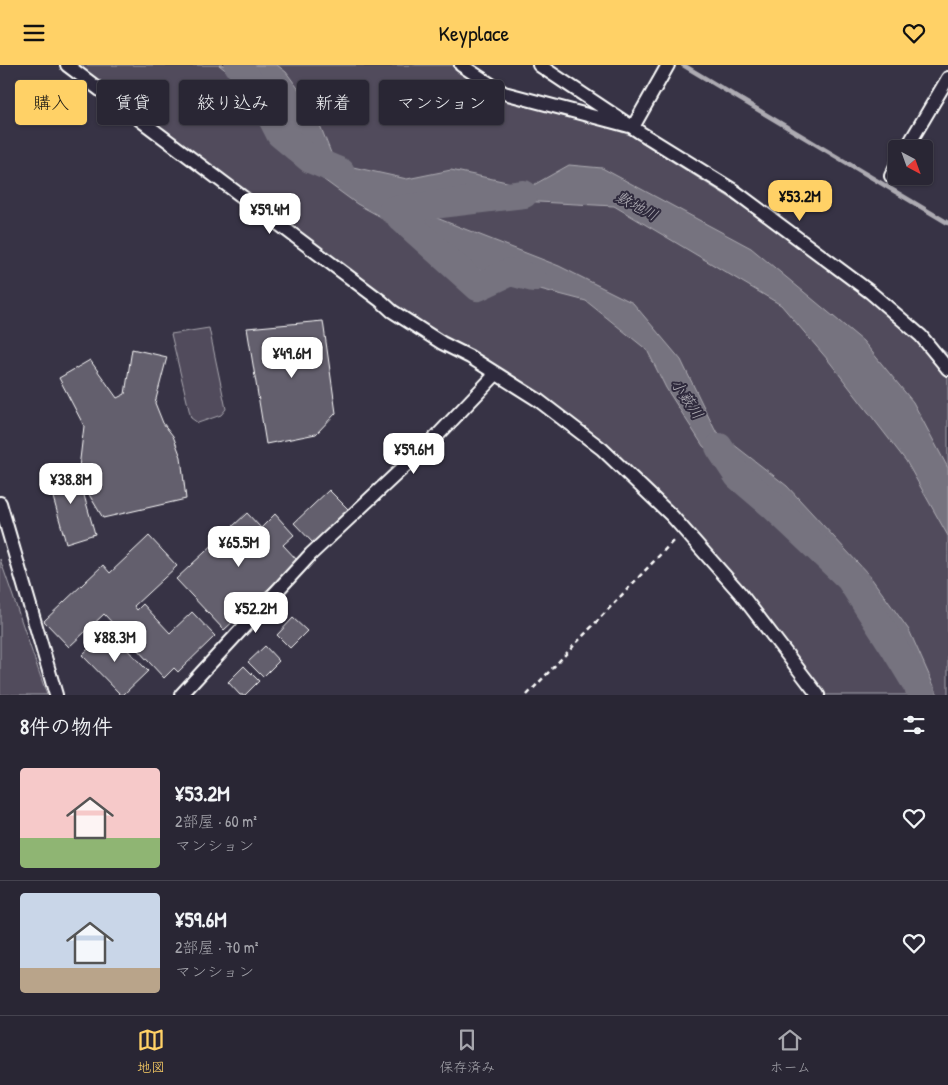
<!DOCTYPE html>
<html lang="ja">
<head>
<meta charset="utf-8">
<style>
  body { margin:0; font-family:"Patrick Hand","Klee One",sans-serif; background:#353240; color:#f1f3f6; height:100vh; display:flex; flex-direction:column; font-size:19px; white-space:nowrap }
  * { box-sizing:border-box; margin:0 }
  p { font-size:16px; color:#a5a5ac }
  .icon { flex:none; width:28px; height:28px; fill:none; stroke:currentColor; stroke-width:2; stroke-linecap:round; stroke-linejoin:round }
  .map { position:relative; height:630px; overflow:hidden }
  .side { display:flex; flex-direction:column; background:#292634; flex:1 }
  .side>* { flex:none }
  .guide { position:absolute; left:15px; top:15px; width:500px; height:45px; display:flex; gap:10px }
  .needle { width:32px; rotate:139deg }
  .tools { position:absolute; left:888px; top:75px; display:grid; gap:10px }
  .tools a { display:grid; place-items:center; width:45px; height:45px; border-radius:5px; background:#292634; box-shadow:0 1px 4px #0004,0 0 0 1px #45434f; font-size:25px }
  .price { position:absolute; translate:-50% -42px; padding:0 11px; border-radius:10px; background:#fff; color:#222; font-size:16px; line-height:32px; filter:drop-shadow(0 1px 2px #0008) }
  .price::after { content:''; position:absolute; left:50%; top:30px; width:15px; height:11px; margin-left:-8px; background:inherit; clip-path:polygon(0 0,100% 0,50% 100%) }
  .price.current { background:#ffd166; color:#111 }
  ul { padding:0; list-style:none }
  li { display:flex; align-items:center; gap:15px; height:125px; padding:0 20px }
  li+li { border-top:1px solid #45434f }
  li span { display:grid; place-items:center; flex:none; width:140px; height:100px; border-radius:5px; color:#555 }
  li>.icon { margin-inline-start:auto }
  span .icon { width:60px; height:60px; fill:#fffc; stroke-width:1 }
  li b { font-size:21px }
  h2 { display:flex; justify-content:space-between; align-items:center; height:60px; padding:0 20px; font-size:21px }
  .chip { padding:0 18px; border-radius:5px; background:#292634; box-shadow:0 1px 4px #0004,0 0 0 1px #45434f; font-size:18px; line-height:45px }
  .chip.current { background:#ffd166; color:#111 }
  header { display:flex; justify-content:space-between; align-items:center; height:65px; padding:0 20px; background:#ffd166; color:#111; font-size:22px; font-weight:600 }
  .menu { display:flex; justify-content:space-around; align-items:center; height:70px; border-top:1px solid #45434f; background:#292634; font-size:14px; color:#a5a5ac }
  .menu a { display:grid; justify-items:center; gap:2px }
  .menu .current { color:#ffd166 }
  .map>svg:first-child { display:block }
  .green { fill:#514c5c; stroke:#a8a6ae }
  .water { fill:#76737f; stroke:#adabb2 }
  .lines { fill:none; stroke-linecap:round; stroke-linejoin:round }
  .stream { stroke:#adabb2; stroke-width:4.5 }
  .river { stroke:#76737f; stroke-width:28 }
  .building { fill:#635f6d; stroke:#fff }
  .street-casing { stroke:#fff; stroke-width:16 }
  .path { stroke:#fff; stroke-width:2.5; stroke-dasharray:5 4; stroke-linecap:butt }
  .street { stroke:#2f2a3d; stroke-width:12 }
  .labels { text-anchor:middle; stroke-width:4; stroke-linejoin:round; paint-order:stroke }
  .water-label { font-size:15px; font-style:italic; fill:#b4b2b9; stroke:#2f2a3d }
</style>
</head>
<body>
<header><svg class="icon" aria-label="menu" viewBox="0 0 24 24"><path d="M4 6h16M4 12h16M4 18h16"/></svg>Keyplace<svg class="icon" aria-label="heart" viewBox="0 0 24 24"><path d="M12 20l-8-8c-3-5 5-10 8-4 3-6 11-1 8 4z"/></svg></header>
<div class="map">
<svg width="948" height="630" viewBox="0 0 948 630">
  <rect width="100%" height="100%" fill="#373345"/>
  <filter id="ink" filterUnits="userSpaceOnUse"><feTurbulence type="fractalNoise" baseFrequency=".02" numOctaves="2"/><feDisplacementMap in="SourceGraphic" scale="10" xChannelSelector="R" yChannelSelector="G"/><feConvolveMatrix kernelMatrix="1 2 1 2 8 2 1 2 1" color-interpolation-filters="sRGB"/></filter>
  <g filter="url(#ink)">
    <!-- green -->
    <path class="green" d="M 75,0 L 462,0 L 514,30 L 630,70 L 819,189 L 948,289 L 948,630 L 816,630 L 752,543 L 594,369 L 401,252 Z
      M 209,263 L 226,344 L 221,350 L 198,358 L 191,353 L 171,269 Z
      M 0,494 L 47,630 L 0,630 Z"/>
    <!-- water -->
    <path class="water" d="M 219,0 L 277,0 L 286,7 L 314,45 L 335,98 L 407,114 L 451,105 L 530,122 L 569,100 L 602,103 L 751,183 L 863,276 L 913,337 L 948,403 L 948,471 L 906,396 L 828,295 L 781,240 L 614,141 L 500,135 L 456,129 L 401,139 L 559,201 L 633,238 L 681,295 L 715,365 L 787,421 L 869,510 L 909,565 L 938,630 L 923,630 L 886,569 L 817,479 L 703,381 L 666,323 L 647,285 L 586,236 L 490,211 L 357,139 L 309,104 L 309,94 L 280,69 L 262,34 Z"/>
    <g class="lines">
      <!-- stream -->
      <path class="stream" d="M 683,0 L 948,158"/>
      <!-- river -->
      <path class="river" d="M 238,0 L 262,34 L 280,69 L 310,94 L 341,107
        M 392,145 L 524,129
        M 400,152 L 478,222 L 510,207 L 533,213
        M 719,382 L 738,411 L 772,440 L 849,513 L 895,584 L 923,630"/>
    </g>
    <!-- building -->
    <path class="building" d="M 323,256 L 336,348 L 316,369 L 266,379 L 247,263 Z
      M 132,284 L 167,292 L 155,338 L 163,358 L 173,371 L 181,392 L 186,434 L 103,453 L 78,411 L 84,361 L 59,313 L 90,295 L 117,333 L 125,329 Z
      M 76,402 L 95,469 L 66,478 L 47,411 Z
      M 329,425 L 348,444 L 313,478 L 294,458 Z
      M 247,448 L 261,463 L 275,449 L 294,470 L 283,480 L 298,496 L 224,565 L 176,514 Z
      M 149,471 L 177,501 L 134,541 L 137,545 L 143,539 L 170,568 L 192,547 L 215,571 L 178,607 L 174,603 L 164,613 L 104,549 L 69,582 L 44,556 L 103,500 L 110,508 Z
      M 293,553 L 307,566 L 290,583 L 277,570 Z
      M 108,565 L 148,606 L 123,630 L 121,630 L 82,590 Z
      M 265,581 L 279,596 L 263,612 L 248,597 Z
      M 244,601 L 259,616 L 245,630 L 240,630 L 228,617 Z"/>
    <g class="lines">
      <!-- street casing -->
      <g class="street-casing">
        <path id="street" d="M 67,0 L 381,236 L 392,246 L 442,278 L 470,292 L 538,335 L 602,384 L 672,451 L 740,528 L 818,630
          M 461,0 L 504,28 L 633,62 L 668,0
          M 539,0 L 641,68 L 733,125 L 870,227 L 921,271 L 948,304
          M 906,84 L 948,13
          M 891,111 L 896,101
          M 0,438 L 56,630
          M 181,630 L 311,489 L 437,371 L 496,309"/>
      </g>
      <!-- path -->
      <path class="path" d="M 527,630 L 674,475"/>
      <!-- street -->
      <use href="#street" class="street"/>
    </g>
  </g>
  <g class="labels">
    <!-- water labels -->
    <g class="water-label">
      <text transform="translate(637 141) rotate(28)" y="5">敷地川</text>
      <text transform="translate(687 334) rotate(56)" y="5">小薮川</text>
    </g>
  </g>
</svg>
<div class="tools">
<a><svg class="needle" viewBox="-14 -14 28 28"><path d="M0-13l5 13h-10z" fill="#e53935"/><path d="M0 13l5-13h-10z" fill="#a5a5ac"/></svg></a>
</div>
<b class="price current" style="left:800px;top:157px">¥53.2M</b>
<b class="price" style="left:270px;top:170px">¥59.4M</b>
<b class="price" style="left:292px;top:314px">¥49.6M</b>
<b class="price" style="left:414px;top:410px">¥59.6M</b>
<b class="price" style="left:71px;top:440px">¥38.8M</b>
<b class="price" style="left:239px;top:503px">¥65.5M</b>
<b class="price" style="left:256px;top:569px">¥52.2M</b>
<b class="price" style="left:115px;top:598px">¥88.3M</b>
<div class="guide">
<a class="chip current">購入</a>
<a class="chip">賃貸</a>
<a class="chip">絞り込み</a>
<a class="chip">新着</a>
<a class="chip">マンション</a>
</div>
</div>
<section class="side">
<h2>8件の物件<svg class="icon" aria-label="filters" viewBox="0 0 24 24"><path d="M4 7h16M4 17h16"/><circle cx="9" cy="7" r="2"/><circle cx="15" cy="17" r="2"/></svg></h2>
<ul>
<li><span style="background:linear-gradient(#f6c9c9 70%,#8fb573 0)"><svg class="icon" aria-label="home" viewBox="0 0 24 24"><path d="M3 11l9-7 9 7M6 9v11h12V9"/></svg></span><div><b>¥53.2M</b><p>2部屋 · 60 m²</p><p>マンション</p></div><svg class="icon" aria-label="heart" viewBox="0 0 24 24"><path d="M12 20l-8-8c-3-5 5-10 8-4 3-6 11-1 8 4z"/></svg></li>
<li><span style="background:linear-gradient(#c9d6e8 75%,#b9a48a 0)"><svg class="icon" aria-label="home" viewBox="0 0 24 24"><path d="M3 11l9-7 9 7M6 9v11h12V9"/></svg></span><div><b>¥59.6M</b><p>2部屋 · 70 m²</p><p>マンション</p></div><svg class="icon" aria-label="heart" viewBox="0 0 24 24"><path d="M12 20l-8-8c-3-5 5-10 8-4 3-6 11-1 8 4z"/></svg></li>
</ul>
</section>
<nav class="menu">
<a class="current"><svg class="icon" aria-label="map" viewBox="0 0 24 24"><path d="M3 6l6-2 6 2 6-2v14l-6 2-6-2-6 2zM9 4v14M15 6v14"/></svg>地図</a>
<a><svg class="icon" aria-label="saved" viewBox="0 0 24 24"><path d="M7 4h10v16l-5-4-5 4z"/></svg>保存済み</a>
<a><svg class="icon" aria-label="home" viewBox="0 0 24 24"><path d="M3 11l9-7 9 7M6 9v11h12V9"/></svg>ホーム</a>
</nav>
</body>
</html>
